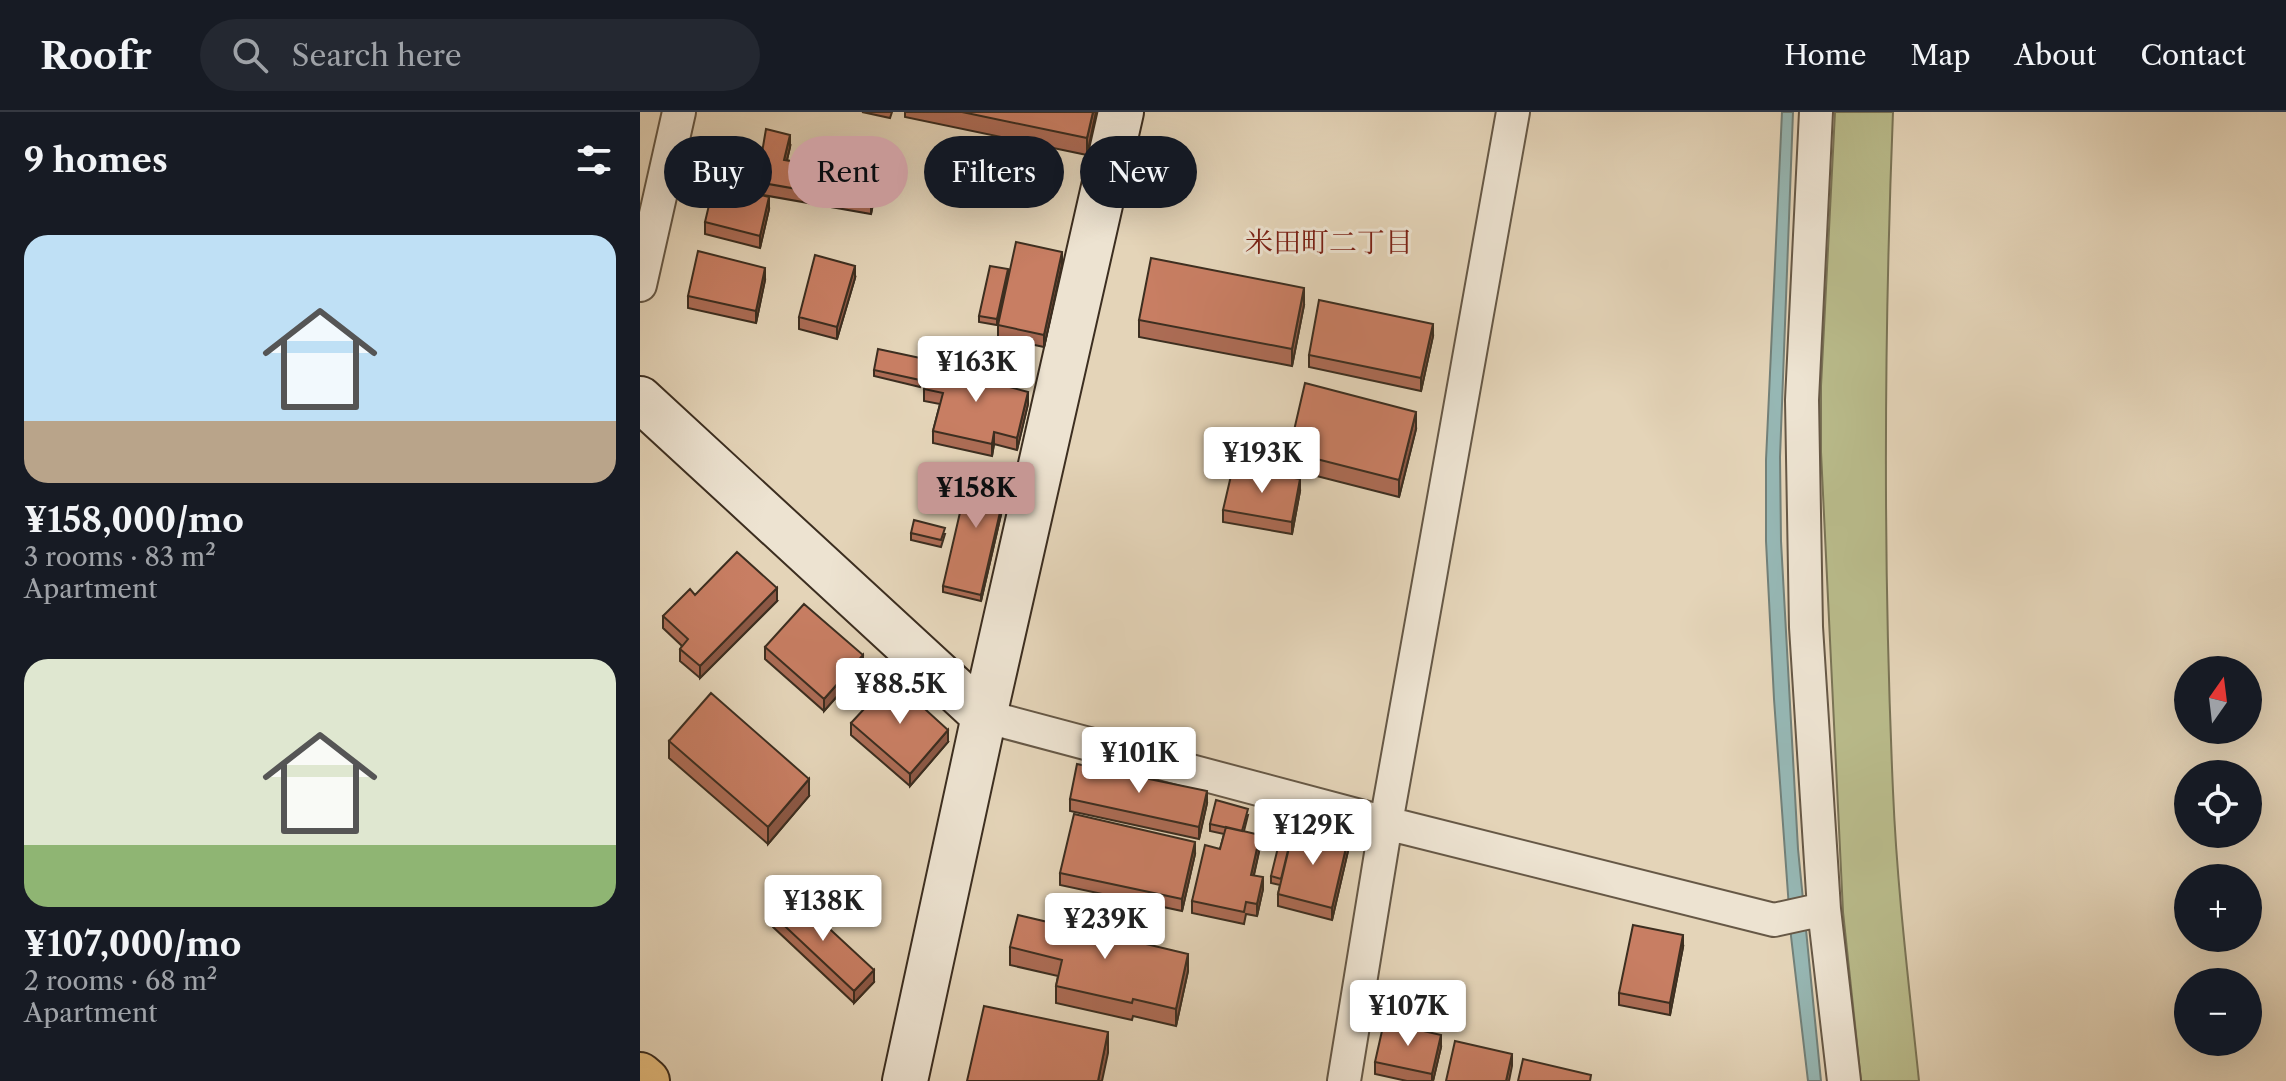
<!DOCTYPE html>
<html lang="en">
<head>
<meta charset="utf-8">
<style>
  body { margin:0; font-family:"Libre Caslon Text","Noto Serif JP",serif; background:#242831; color:#f1f3f6; height:100vh; display:flex; flex-direction:column; font-size:30px; white-space:nowrap }
  * { box-sizing:border-box; margin:0 }
  p { font-size:26px; color:#9ea1a6 }
  .icon { flex:none; width:44px; height:44px; fill:none; stroke:currentColor; stroke-width:2; stroke-linecap:round; stroke-linejoin:round }
  .map { position:relative; flex:1; overflow:hidden }
  .panel { display:flex; flex-direction:column; background:#171b24; width:640px }
  .panel>* { flex:none }
  .top-card { position:absolute; left:24px; top:24px; width:760px; height:72px; display:flex; gap:16px }
  .needle { width:52px; rotate:14deg }
  .buttons { position:absolute; left:1534px; top:544px; display:grid; gap:16px }
  .buttons a { display:grid; place-items:center; width:88px; height:88px; border-radius:50%; background:#171b24; box-shadow:0 8px 32px #0002; font-size:40px }
  .price { position:absolute; translate:-50% -68px; padding:0 18px; border-radius:8px; background:#fff; color:#222; font-size:26px; line-height:52px; filter:drop-shadow(0 2px 4px #0008) }
  .price::after { content:''; position:absolute; left:50%; top:48px; width:24px; height:18px; margin-left:-12px; background:inherit; clip-path:polygon(0 0,100% 0,50% 100%) }
  .price.on { background:#c59692; color:#111 }
  ul { padding:0; list-style:none }
  li { display:grid; align-content:center; gap:16px; height:424px; padding:0 24px }
  li span { display:grid; place-items:center; height:248px; border-radius:24px; color:#555 }
  li>.icon { margin-inline-start:auto }
  span .icon { width:144px; height:144px; fill:#fffc; stroke-width:1 }
  li b { font-size:34px }
  h2 { display:flex; justify-content:space-between; align-items:center; height:96px; padding:0 24px; font-size:34px }
  .chip { padding:0 28px; border-radius:36px; background:#171b24; box-shadow:0 8px 32px #0002; font-size:28px; line-height:72px }
  .chip.on { background:#c59692; color:#111 }
  header { display:flex; align-items:center; gap:48px; box-sizing:border-box; height:112px; padding:0 40px; background:#171b24; border-bottom:2px solid #363941 }
  header strong { font-size:38px }
  nav { display:flex; gap:44px; margin-inline-start:auto; font-size:28px }
  .search { width:560px; height:72px; background:#242831; display:flex; align-items:center; gap:20px; box-sizing:border-box; padding:0 28px; border-radius:44px; color:#9ea1a6; font-size:30px }
  main { display:flex; flex:1; min-height:0 }
  .map>svg:first-child { display:block }
  .green { fill:#b9bb8b; stroke:#7a7456; stroke-width:2 }
  .water { fill:#96b7b4; stroke:#728079; stroke-width:2 }
  .lines { fill:none; stroke-linecap:round; stroke-linejoin:round }
  .street-casing { stroke:#665846; stroke-width:36 }
  .secondary-casing { stroke:#3c2e20; stroke-width:48 }
  .highway-casing { stroke:#3c2e20; stroke-width:48 }
  .street { stroke:#ede3d1; stroke-width:32 }
  .secondary { stroke:#ede3d1; stroke-width:44 }
  .highway { stroke:#e2ba7c; stroke-width:44 }
  .wall { fill:#ac6c55; stroke:#3c2e20; stroke-width:2 }
  .shaded-wall { fill:#8c5845; stroke:#3c2e20; stroke-width:2 }
  .building { fill:#c87e63; stroke:#3c2e20; stroke-width:2 }
  .labels { text-anchor:middle; stroke-width:6; stroke-linejoin:round; paint-order:stroke }
  .neighbourhood-label { font-size:28px; fill:#7a1f14; stroke:#ede3d1 }
</style>
</head>
<body>
<header>
<strong>Roofr</strong>
<div class="search"><svg class="icon" aria-label="search" viewBox="0 0 24 24"><circle cx="10" cy="10" r="6"/><path d="M15 15l6 6"/></svg>Search here</div>
<nav><a>Home</a><a>Map</a><a>About</a><a>Contact</a></nav>
</header>
<main>
<section class="panel">
<h2>9 homes<svg class="icon" aria-label="filters" viewBox="0 0 24 24"><path d="M4 7h16M4 17h16"/><circle cx="9" cy="7" r="2"/><circle cx="15" cy="17" r="2"/></svg></h2>
<ul>
<li><span style="background:linear-gradient(#bfe0f5 75%,#b9a48a 0)"><svg class="icon" aria-label="home" viewBox="0 0 24 24"><path d="M3 11l9-7 9 7M6 9v11h12V9"/></svg></span><div><b>¥158,000/mo</b><p>3 rooms · 83 m²</p><p>Apartment</p></div></li>
<li><span style="background:linear-gradient(#dfe7d0 75%,#8fb573 0)"><svg class="icon" aria-label="home" viewBox="0 0 24 24"><path d="M3 11l9-7 9 7M6 9v11h12V9"/></svg></span><div><b>¥107,000/mo</b><p>2 rooms · 68 m²</p><p>Apartment</p></div></li>
</ul>
</section>
<div class="map">
<svg width="1646" height="969" viewBox="0 0 1646 969">
  <rect width="100%" height="100%" fill="#e4d4b8"/>
  <filter id="stains"><feTurbulence type="fractalNoise" baseFrequency=".0025" numOctaves="4"/><feColorMatrix values="0 0 0 0 .2 0 0 0 0 .09 0 0 0 0 .02 0 0 0 .5 -.17"/></filter>
  <radialGradient id="worn" r=".72"><stop offset=".6" stop-color="#630" stop-opacity="0"/><stop offset="1" stop-color="#630" stop-opacity=".3"/></radialGradient>
  <!-- green -->
  <path class="green" d="M 1195,0 L 1253,0 C 1244,227 1243,452 1253,679 C 1257,776 1269,873 1279,969 L 1221,969 L 1203,800 L 1181,340 L 1181,274 Z"/>
  <!-- water -->
  <path class="water" d="M 1142,0 L 1153,0 L 1140,345 L 1141,429 L 1158,737 L 1181,969 L 1168,969 L 1151,824 L 1134,587 L 1126,429 L 1126,348 Z"/>
  <g class="lines">
    <!-- street casing -->
    <g class="street-casing">
      <path id="street" d="M 1176,0 L 1162,288 L 1166,515 L 1184,797 L 1204,969
        M 0,173 L 39,0
        M 344,604 L 746,711 L 1134,808 L 1184,797
        M 704,969 L 746,711 L 873,0"/>
    </g>
    <!-- secondary casing -->
    <g class="secondary-casing">
      <path id="secondary" d="M 0,287 L 344,604
        M 265,969 L 344,604 L 481,0"/>
    </g>
    <!-- highway casing -->
    <g class="highway-casing">
      <path id="highway" d="M 0,963 L 7,969"/>
    </g>
    <!-- street -->
    <use href="#street" class="street"/>
    <!-- secondary -->
    <use href="#secondary" class="secondary"/>
    <!-- highway -->
    <use href="#highway" class="highway"/>
  </g>
  <!-- wall -->
  <path class="wall" d="M 222,0 L 252,0 L 250,6 Z
    M 265,0 L 456,0 L 447,43 L 265,5 Z
    M 150,35 L 147,48 L 236,76 L 231,102 L 117,82 L 117,70 Z
    M 129,97 L 120,136 L 65,122 L 65,110 Z
    M 422,152 L 404,235 L 358,225 L 358,213 Z
    M 368,164 L 357,213 L 339,210 L 339,204 Z
    M 215,166 L 197,227 L 159,217 L 159,205 Z
    M 125,168 L 116,211 L 48,196 L 48,184 Z
    M 664,193 L 652,254 L 499,225 L 499,208 Z
    M 793,224 L 781,279 L 669,255 L 669,243 Z
    M 285,253 L 280,275 L 234,264 L 234,258 Z
    M 332,261 L 361,271 L 361,273 L 388,292 L 377,338 L 354,332 L 352,344 L 293,331 L 293,319 L 300,292 L 284,289 L 284,277 L 299,262 Z
    M 776,317 L 759,385 L 649,357 L 649,340 Z
    M 369,368 L 341,489 L 303,480 L 303,474 Z
    M 660,379 L 652,422 L 583,410 L 583,398 Z
    M 271,421 L 305,422 L 301,435 L 271,428 Z
    M 55,483 L 137,489 L 60,566 L 40,549 L 40,537 L 42,534 L 23,516 L 23,504 Z
    M 125,535 L 223,555 L 184,599 L 125,547 Z
    M 211,611 L 308,630 L 270,674 L 211,623 Z
    M 29,629 L 169,684 L 128,732 L 29,646 Z
    M 430,687 L 567,691 L 559,727 L 430,699 Z
    M 608,703 L 604,719 L 620,735 L 614,763 L 623,777 L 617,804 L 606,802 L 604,812 L 552,801 L 552,789 L 580,737 L 584,722 L 570,719 L 570,712 Z
    M 708,739 L 692,808 L 638,794 L 638,782 L 640,773 L 631,771 L 631,764 Z
    M 555,742 L 542,799 L 420,773 L 420,761 Z
    M 133,803 L 234,870 L 214,891 L 133,815 Z
    M 508,832 L 548,859 L 536,914 L 493,904 L 492,908 L 416,891 L 416,874 L 418,864 L 370,853 L 370,835 Z
    M 1043,835 L 1030,903 L 979,893 L 979,881 Z
    M 801,935 L 793,969 L 767,969 L 735,962 L 735,950 Z"/>
  <!-- shaded-wall -->
  <path class="shaded-wall" d="M 453,0 L 456,0 L 447,43 L 447,26 Z
    M 150,23 L 150,35 L 144,60 L 144,48 Z
    M 236,64 L 236,76 L 231,102 L 231,90 Z
    M 129,85 L 129,97 L 120,136 L 120,124 Z
    M 422,140 L 422,152 L 404,235 L 404,223 Z
    M 215,154 L 215,166 L 197,227 L 197,215 Z
    M 125,156 L 125,168 L 116,211 L 116,199 Z
    M 368,157 L 368,164 L 357,213 L 357,207 Z
    M 664,176 L 664,193 L 652,254 L 652,237 Z
    M 793,212 L 793,224 L 781,279 L 781,266 Z
    M 388,280 L 388,292 L 377,338 L 377,326 Z
    M 776,300 L 776,317 L 759,385 L 759,368 Z
    M 354,320 L 354,332 L 352,344 L 352,332 Z
    M 369,361 L 369,368 L 341,489 L 341,483 Z
    M 660,367 L 660,379 L 652,422 L 652,410 Z
    M 137,476 L 137,489 L 60,566 L 60,554 Z
    M 223,543 L 223,555 L 184,599 L 184,587 Z
    M 308,618 L 308,630 L 270,674 L 270,662 Z
    M 169,667 L 169,684 L 128,732 L 128,715 Z
    M 567,679 L 567,691 L 559,727 L 559,715 Z
    M 620,723 L 620,735 L 611,775 L 611,763 Z
    M 708,727 L 708,739 L 692,808 L 692,796 Z
    M 555,730 L 555,742 L 542,799 L 542,787 Z
    M 623,765 L 623,777 L 617,804 L 617,792 Z
    M 1043,823 L 1043,835 L 1030,903 L 1030,891 Z
    M 548,842 L 548,859 L 536,914 L 536,897 Z
    M 234,858 L 234,870 L 214,891 L 214,879 Z
    M 468,920 L 468,941 L 462,969 L 458,969 Z
    M 801,923 L 801,935 L 793,969 L 792,969 L 792,962 Z
    M 872,942 L 872,954 L 869,969 L 866,969 Z"/>
  <!-- building -->
  <path class="building" d="M 322,0 L 453,0 L 447,26 Z
    M 126,17 L 150,23 L 144,48 L 236,64 L 231,90 L 117,70 Z
    M 74,72 L 129,85 L 120,124 L 65,110 Z
    M 376,130 L 422,140 L 404,223 L 358,213 Z
    M 58,139 L 125,156 L 116,199 L 48,184 Z
    M 175,143 L 215,154 L 197,215 L 159,205 Z
    M 511,146 L 664,176 L 652,237 L 499,208 Z
    M 350,154 L 368,157 L 357,207 L 339,204 Z
    M 679,188 L 793,212 L 781,266 L 669,243 Z
    M 238,237 L 285,247 L 280,268 L 234,258 Z
    M 334,252 L 361,259 L 358,272 L 388,280 L 377,326 L 354,320 L 352,332 L 293,319 L 303,281 L 284,277 L 287,259 L 299,262 L 300,253 L 332,261 Z
    M 665,271 L 776,300 L 759,368 L 649,340 Z
    M 331,353 L 369,361 L 341,483 L 303,474 Z
    M 593,355 L 660,367 L 652,410 L 583,398 Z
    M 274,408 L 305,416 L 301,428 L 271,421 Z
    M 97,440 L 137,476 L 60,554 L 40,537 L 48,527 L 23,504 L 50,477 L 55,483 Z
    M 164,492 L 223,543 L 184,587 L 125,535 Z
    M 252,567 L 308,618 L 270,662 L 211,611 Z
    M 71,581 L 169,667 L 128,715 L 29,629 Z
    M 437,652 L 567,679 L 559,715 L 430,687 Z
    M 576,688 L 608,697 L 602,719 L 570,712 Z
    M 434,702 L 555,730 L 542,787 L 420,761 Z
    M 586,715 L 620,723 L 611,763 L 623,765 L 617,792 L 606,790 L 604,800 L 552,789 L 565,733 L 580,737 Z
    M 654,715 L 708,727 L 692,796 L 638,782 Z
    M 642,719 L 652,722 L 641,767 L 631,764 Z
    M 152,782 L 234,858 L 214,879 L 133,803 Z
    M 378,803 L 429,815 L 431,807 L 508,825 L 506,832 L 548,842 L 536,897 L 493,887 L 492,891 L 416,874 L 422,848 L 370,835 Z
    M 993,813 L 1043,823 L 1030,891 L 979,881 Z
    M 344,894 L 468,920 L 458,969 L 327,969 Z
    M 744,910 L 801,923 L 792,962 L 735,950 Z
    M 815,929 L 872,942 L 866,969 L 806,969 Z
    M 883,947 L 951,963 L 950,969 L 878,969 Z"/>
  <g class="labels">
    <!-- neighbourhood labels -->
    <g class="neighbourhood-label">
      <text x="689" y="140">米田町二丁目</text>
    </g>
  </g>
  <rect width="100%" height="100%" filter="url(#stains)"/>
  <rect width="100%" height="100%" fill="url(#worn)"/>
</svg>
<div class="buttons">
<a><svg class="needle" viewBox="-14 -14 28 28"><path d="M0-13l5 13h-10z" fill="#e53935"/><path d="M0 13l5-13h-10z" fill="#9ea1a6"/></svg></a>
<a><svg class="icon" aria-label="locate" viewBox="0 0 24 24"><circle cx="12" cy="12" r="6"/><path d="M12 2v4M12 18v4M2 12h4M18 12h4"/></svg></a>
<a>+</a>
<a>−</a>
</div>
<b class="price" style="left:336px;top:292px">¥163K</b>
<b class="price" style="left:622px;top:383px">¥193K</b>
<b class="price on" style="left:336px;top:418px">¥158K</b>
<b class="price" style="left:260px;top:614px">¥88.5K</b>
<b class="price" style="left:499px;top:683px">¥101K</b>
<b class="price" style="left:673px;top:755px">¥129K</b>
<b class="price" style="left:183px;top:831px">¥138K</b>
<b class="price" style="left:465px;top:849px">¥239K</b>
<b class="price" style="left:768px;top:936px">¥107K</b>
<div class="top-card">
<a class="chip">Buy</a>
<a class="chip on">Rent</a>
<a class="chip">Filters</a>
<a class="chip">New</a>
</div>
</div>
</main>
</body>
</html>
